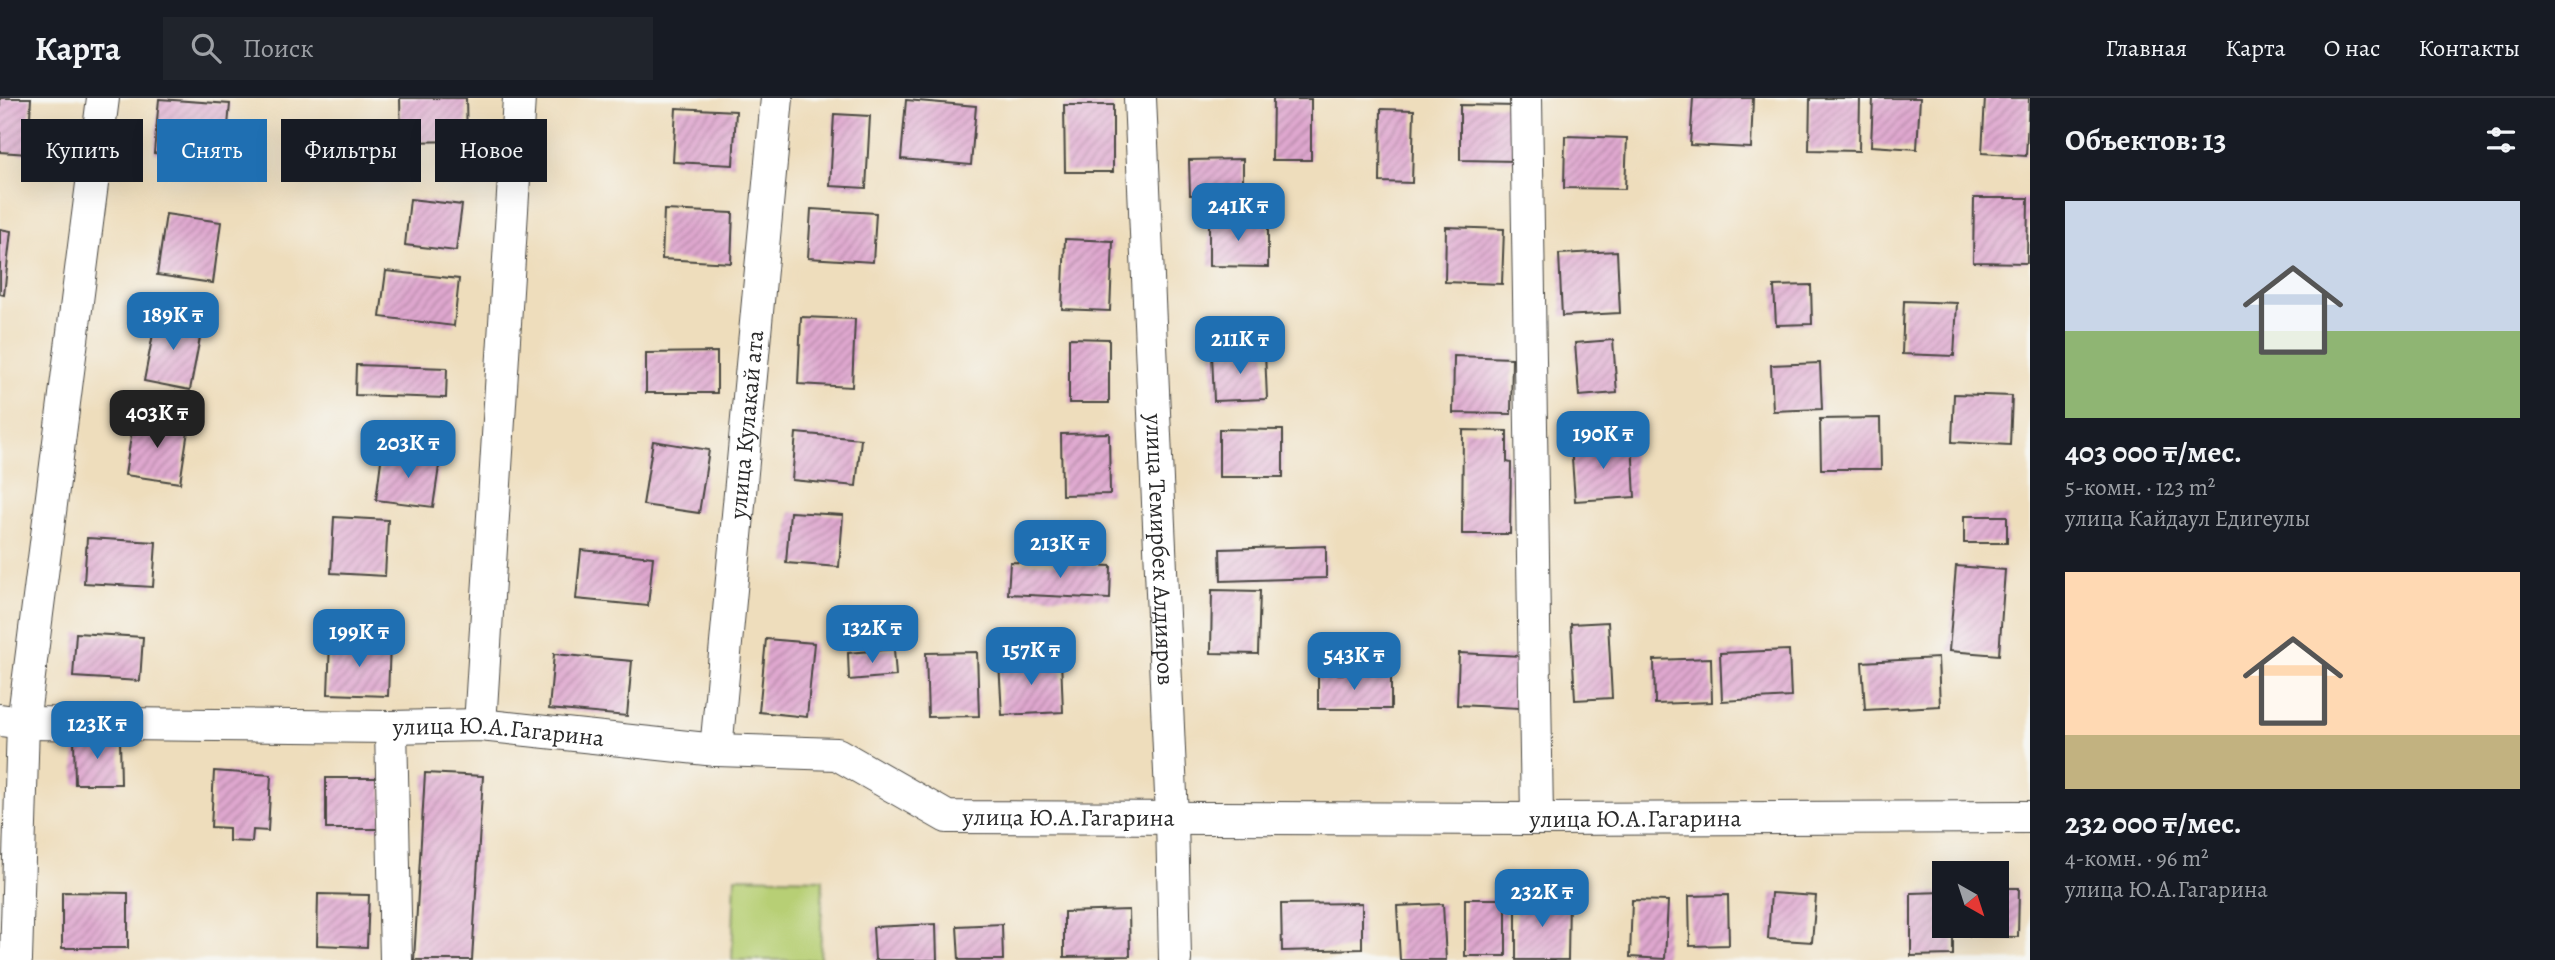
<!DOCTYPE html>
<html lang="ru">
<head>
<meta charset="utf-8">
<style>
  body { margin:0; font-family:Alegreya,serif; background:#20242c; color:#f1f3f6; height:100vh; display:flex; flex-direction:column; font-size:26px; white-space:nowrap }
  * { box-sizing:border-box; margin:0 }
  p { font-size:23px; color:#9ea1a6 }
  .icon { flex:none; width:38px; height:38px; fill:none; stroke:currentColor; stroke-width:2; stroke-linecap:round; stroke-linejoin:round }
  .map { position:relative; flex:1; overflow:hidden }
  .panel { display:flex; flex-direction:column; background:#171b24; width:525px }
  .panel>* { flex:none }
  .banner { position:absolute; left:21px; top:21px; width:665px; height:63px; display:flex; gap:14px }
  .needle { width:46px; rotate:141deg }
  .controls { position:absolute; left:1932px; top:763px; display:grid; gap:14px }
  .controls a { display:grid; place-items:center; width:77px; height:77px; border-radius:0px; background:#171b24; box-shadow:0 7px 28px #0002; font-size:35px }
  .price { position:absolute; translate:-50% -60px; padding:0 16px; border-radius:14px; background:#1f6fb2; color:#fff; font-size:23px; line-height:46px; filter:drop-shadow(0 2px 4px #0008) }
  .price::after { content:''; position:absolute; left:50%; top:42px; width:21px; height:16px; margin-left:-10px; background:inherit; clip-path:polygon(0 0,100% 0,50% 100%) }
  .price.selected { background:#222; color:#fff }
  ul { padding:0; list-style:none }
  li { display:grid; align-content:center; gap:14px; height:371px; padding:0 35px }
  li span { display:grid; place-items:center; height:217px; border-radius:0px; color:#555 }
  li>.icon { margin-inline-start:auto }
  span .icon { width:126px; height:126px; fill:#fffc; stroke-width:1 }
  li b { font-size:30px }
  h2 { display:flex; justify-content:space-between; align-items:center; height:84px; padding:0 35px; font-size:30px }
  .tag { padding:0 24px; border-radius:0px; background:#171b24; box-shadow:0 7px 28px #0002; font-size:24px; line-height:63px }
  .tag.selected { background:#1f6fb2; color:#fff }
  header { display:flex; align-items:center; gap:42px; box-sizing:border-box; height:98px; padding:0 35px; background:#171b24; border-bottom:2px solid #363941 }
  header strong { font-size:33px }
  nav { display:flex; gap:38px; margin-inline-start:auto; font-size:24px }
  .search { width:490px; height:63px; background:#20242c; display:flex; align-items:center; gap:18px; box-sizing:border-box; padding:0 24px; border-radius:0px; color:#9ea1a6; font-size:26px }
  main { display:flex; flex:1; min-height:0 }
  .map>svg:first-child { display:block }
  .garden { fill:#b7cf74; stroke:#717d50; stroke-width:2 }
  .building { fill:url(#building-hatch) }
  .lines { fill:none; stroke-linecap:round; stroke-linejoin:round }
  .minor-casing { stroke:#484641; stroke-width:34 }
  .minor { stroke:#fff; stroke-width:32 }
  .labels { text-anchor:middle; stroke-width:5; stroke-linejoin:round; paint-order:stroke }
  .street-label { font-size:24px; fill:#2b2b2b; stroke:#f6f6f2 }
</style>
</head>
<body>
<header>
<strong>Карта</strong>
<div class="search"><svg class="icon" aria-label="search" viewBox="0 0 24 24"><circle cx="10" cy="10" r="6"/><path d="M15 15l6 6"/></svg>Поиск</div>
<nav><a>Главная</a><a>Карта</a><a>О нас</a><a>Контакты</a></nav>
</header>
<main>
<div class="map">
<svg width="2030" height="862" viewBox="0 0 2030 862">
  <defs>
    <pattern id="building-hatch" width="6" height="6" patternUnits="userSpaceOnUse" patternTransform="scale(1.75)"><rect width="6" height="6" fill="#dfa7cf"/><path d="M-1 1l2-2M0 6l6-6M5 7l2-2" fill="none" stroke="#b588a8"/></pattern>
  </defs>
  <rect width="100%" height="100%" fill="#f6f6f2"/>
  <filter id="ink" filterUnits="userSpaceOnUse"><feTurbulence type="fractalNoise" baseFrequency=".0143" numOctaves="2"/><feDisplacementMap in="SourceGraphic" scale="14" xChannelSelector="R" yChannelSelector="G"/><feConvolveMatrix kernelMatrix="1 2 1 2 8 2 1 2 1" color-interpolation-filters="sRGB"/></filter>
  <filter id="wash" filterUnits="userSpaceOnUse"><feTurbulence type="fractalNoise" baseFrequency=".00686" numOctaves="4" result="noise"/><feDisplacementMap in="SourceGraphic" scale="28" xChannelSelector="R" yChannelSelector="G"/><feGaussianBlur stdDeviation="1.57" result="paint"/><feColorMatrix in="noise" values="0 0 0 0 0 0 0 0 0 0 0 0 0 0 0 0 0 1.4 0 .05"/><feComposite in="paint" operator="in"/></filter>
  <g filter="url(#wash)">
    <rect width="100%" height="100%" fill="#eeddbc"/>
    <!-- garden -->
    <path class="garden" d="M 735,779 L 823,781 L 820,862 L 732,862 Z"/>
    <g id="blocks">
      <!-- building -->
      <path class="building" d="M 0,0 L 31,0 L 28,56 L 0,54 Z
        M 400,0 L 466,0 L 467,43 L 401,44 Z
        M 1693,0 L 1753,0 L 1751,50 L 1690,47 Z
        M 1810,0 L 1860,0 L 1859,53 L 1809,52 Z
        M 1873,0 L 1920,0 L 1917,51 L 1871,48 Z
        M 1985,0 L 2029,0 L 2026,58 L 1982,55 Z
        M 159,1 L 230,6 L 225,61 L 154,55 Z
        M 1273,1 L 1311,1 L 1311,62 L 1272,62 Z
        M 906,2 L 976,8 L 971,67 L 901,61 Z
        M 1064,7 L 1113,7 L 1113,74 L 1065,74 Z
        M 1460,7 L 1518,8 L 1517,63 L 1460,62 Z
        M 676,10 L 736,13 L 733,67 L 673,64 Z
        M 1381,11 L 1414,12 L 1412,85 L 1380,84 Z
        M 834,16 L 870,18 L 866,90 L 830,88 Z
        M 1565,38 L 1627,40 L 1625,91 L 1564,90 Z
        M 1243,61 L 1243,96 L 1190,97 L 1189,62 Z
        M 1974,100 L 2028,100 L 2027,165 L 1973,164 Z
        M 410,101 L 462,107 L 456,153 L 405,147 Z
        M 811,111 L 876,115 L 873,164 L 808,160 Z
        M 664,112 L 733,115 L 731,165 L 662,161 Z
        M 166,116 L 221,124 L 213,185 L 157,177 Z
        M 1209,121 L 1268,122 L 1268,169 L 1209,168 Z
        M 1446,129 L 1504,131 L 1502,186 L 1445,184 Z
        M 0,131 L 11,133 L 4,197 L 0,196 Z
        M 1065,141 L 1113,143 L 1110,213 L 1062,211 Z
        M 1617,153 L 1620,215 L 1562,218 L 1559,156 Z
        M 386,173 L 459,181 L 454,228 L 380,219 Z
        M 1811,187 L 1812,226 L 1776,227 L 1774,188 Z
        M 1904,203 L 1957,205 L 1954,258 L 1902,256 Z
        M 157,215 L 203,224 L 190,292 L 144,283 Z
        M 801,219 L 855,221 L 852,289 L 798,286 Z
        M 1069,240 L 1109,241 L 1109,305 L 1069,305 Z
        M 1613,242 L 1617,295 L 1579,298 L 1575,245 Z
        M 717,254 L 717,295 L 646,295 L 646,255 Z
        M 1265,254 L 1267,301 L 1214,303 L 1212,256 Z
        M 1454,258 L 1512,260 L 1511,316 L 1453,315 Z
        M 1820,265 L 1822,311 L 1773,313 L 1771,267 Z
        M 356,267 L 447,270 L 446,300 L 355,297 Z
        M 1954,296 L 2012,298 L 2010,347 L 1952,344 Z
        M 134,319 L 189,326 L 180,385 L 125,377 Z
        M 1880,320 L 1881,371 L 1821,371 L 1820,321 Z
        M 1219,331 L 1283,332 L 1283,379 L 1219,379 Z
        M 1463,332 L 1507,333 L 1507,364 L 1511,365 L 1510,436 L 1462,436 Z
        M 796,335 L 861,341 L 856,388 L 792,382 Z
        M 1109,335 L 1110,396 L 1062,397 L 1061,336 Z
        M 653,343 L 709,352 L 699,415 L 643,407 Z
        M 1632,343 L 1635,399 L 1575,403 L 1571,347 Z
        M 382,355 L 440,362 L 433,409 L 376,402 Z
        M 790,414 L 843,417 L 839,469 L 786,465 Z
        M 1964,418 L 2007,418 L 2007,445 L 1964,445 Z
        M 334,419 L 388,422 L 385,478 L 331,475 Z
        M 87,440 L 156,444 L 153,489 L 84,485 Z
        M 1326,448 L 1326,480 L 1221,483 L 1220,451 Z
        M 581,452 L 653,459 L 648,508 L 576,501 Z
        M 1010,464 L 1111,468 L 1110,501 L 1008,496 Z
        M 1956,468 L 2005,472 L 1999,557 L 1949,553 Z
        M 1212,492 L 1260,493 L 1258,556 L 1211,555 Z
        M 1608,524 L 1612,600 L 1575,602 L 1571,526 Z
        M 76,535 L 143,539 L 140,583 L 73,579 Z
        M 766,541 L 814,545 L 807,619 L 759,614 Z
        M 330,543 L 390,545 L 388,598 L 328,596 Z
        M 894,551 L 896,578 L 849,582 L 848,555 Z
        M 1789,552 L 1791,599 L 1722,603 L 1720,555 Z
        M 977,554 L 979,618 L 928,619 L 926,555 Z
        M 1459,555 L 1522,558 L 1520,610 L 1457,607 Z
        M 554,556 L 632,563 L 627,618 L 549,611 Z
        M 1711,560 L 1712,604 L 1655,606 L 1654,562 Z
        M 1938,560 L 1940,608 L 1865,612 L 1862,564 Z
        M 1061,561 L 1063,614 L 1002,617 L 999,564 Z
        M 1318,576 L 1391,576 L 1391,611 L 1318,611 Z
        M 74,640 L 120,640 L 121,686 L 75,686 Z
        M 214,673 L 271,677 L 268,733 L 253,732 L 252,744 L 229,743 L 229,730 L 211,729 Z
        M 425,675 L 483,678 L 472,862 L 414,862 Z
        M 326,680 L 382,680 L 382,731 L 326,731 Z
        M 1997,790 L 2019,790 L 2018,839 L 1970,838 L 1970,828 L 1997,828 Z
        M 62,794 L 128,795 L 128,850 L 62,850 Z
        M 1944,794 L 1944,828 L 1953,828 L 1953,857 L 1911,858 L 1911,795 Z
        M 1771,795 L 1816,798 L 1812,844 L 1768,841 Z
        M 318,796 L 369,797 L 367,849 L 317,847 Z
        M 1728,797 L 1729,847 L 1690,848 L 1689,798 Z
        M 1516,799 L 1569,800 L 1568,862 L 1516,862 Z
        M 1465,801 L 1506,801 L 1506,858 L 1465,858 Z
        M 1632,802 L 1668,803 L 1665,861 L 1630,859 Z
        M 1362,805 L 1362,851 L 1282,853 L 1281,806 Z
        M 1443,806 L 1446,862 L 1400,862 L 1397,808 Z
        M 1129,812 L 1130,858 L 1064,859 L 1064,814 Z
        M 936,826 L 937,862 L 875,862 L 873,829 Z
        M 1002,826 L 1003,862 L 959,862 L 957,828 Z"/>
    </g>
  </g>
  <g filter="url(#ink)">
    <use href="#blocks" fill-opacity="0" stroke="#484641" stroke-width="2"/>
    <g class="lines">
      <!-- minor casing -->
      <g class="minor-casing">
        <g id="minor">
          <path id="s1" d="M 1140,0 L 1172,719 L 1175,862"/>
          <path d="M 1526,0 L 1537,721"/>
          <path id="s2" d="M 0,622 L 23,625 L 391,629 L 480,627 L 716,652 L 837,656 L 947,719 L 1537,721 L 2030,719"/>
          <path d="M 480,627 L 519,0"/>
          <path d="M 391,629 L 396,862"/>
          <path id="s3" d="M 716,652 L 777,0"/>
          <path d="M 16,862 L 23,625 L 103,0"/>
        </g>
      </g>
      <!-- minor -->
      <use href="#minor" class="minor"/>
    </g>
  </g>
  <g class="labels">
    <!-- street labels -->
    <g class="street-label">
      <text dy="8" stroke="none"><textPath href="#s3" startOffset="327">улица Кулакай ата</textPath></text>
      <text dy="8" stroke="none"><textPath href="#s1" startOffset="452">улица Темирбек Алдияров</textPath></text>
      <text dy="8" stroke="none"><textPath href="#s2" startOffset="499">улица Ю.А.Гагарина</textPath></text>
      <text dy="8" stroke="none"><textPath href="#s2" startOffset="1087">улица Ю.А.Гагарина</textPath></text>
      <text dy="8" stroke="none"><textPath href="#s2" startOffset="1654">улица Ю.А.Гагарина</textPath></text>
    </g>
  </g>
</svg>
<div class="controls">
<a><svg class="needle" viewBox="-14 -14 28 28"><path d="M0-13l5 13h-10z" fill="#e53935"/><path d="M0 13l5-13h-10z" fill="#9ea1a6"/></svg></a>
</div>
<b class="price" style="left:1238px;top:145px">241K ₸</b>
<b class="price" style="left:173px;top:254px">189K ₸</b>
<b class="price" style="left:1240px;top:278px">211K ₸</b>
<b class="price selected" style="left:157px;top:352px">403K ₸</b>
<b class="price" style="left:1603px;top:373px">190K ₸</b>
<b class="price" style="left:408px;top:382px">203K ₸</b>
<b class="price" style="left:1060px;top:482px">213K ₸</b>
<b class="price" style="left:872px;top:567px">132K ₸</b>
<b class="price" style="left:359px;top:571px">199K ₸</b>
<b class="price" style="left:1031px;top:589px">157K ₸</b>
<b class="price" style="left:1354px;top:594px">543K ₸</b>
<b class="price" style="left:97px;top:663px">123K ₸</b>
<b class="price" style="left:1542px;top:831px">232K ₸</b>
<div class="banner">
<a class="tag">Купить</a>
<a class="tag selected">Снять</a>
<a class="tag">Фильтры</a>
<a class="tag">Новое</a>
</div>
</div>
<section class="panel">
<h2>Объектов: 13<svg class="icon" aria-label="filters" viewBox="0 0 24 24"><path d="M4 7h16M4 17h16"/><circle cx="9" cy="7" r="2"/><circle cx="15" cy="17" r="2"/></svg></h2>
<ul>
<li><span style="background:linear-gradient(#c9d6e8 60%,#8fb573 0)"><svg class="icon" aria-label="home" viewBox="0 0 24 24"><path d="M3 11l9-7 9 7M6 9v11h12V9"/></svg></span><div><b>403 000 ₸/мес.</b><p>5-комн. · 123 m²</p><p>улица Кайдаул Едигеулы</p></div></li>
<li><span style="background:linear-gradient(#ffd9b3 75%,#c2b280 0)"><svg class="icon" aria-label="home" viewBox="0 0 24 24"><path d="M3 11l9-7 9 7M6 9v11h12V9"/></svg></span><div><b>232 000 ₸/мес.</b><p>4-комн. · 96 m²</p><p>улица Ю.А.Гагарина</p></div></li>
</ul>
</section>
</main>
</body>
</html>
